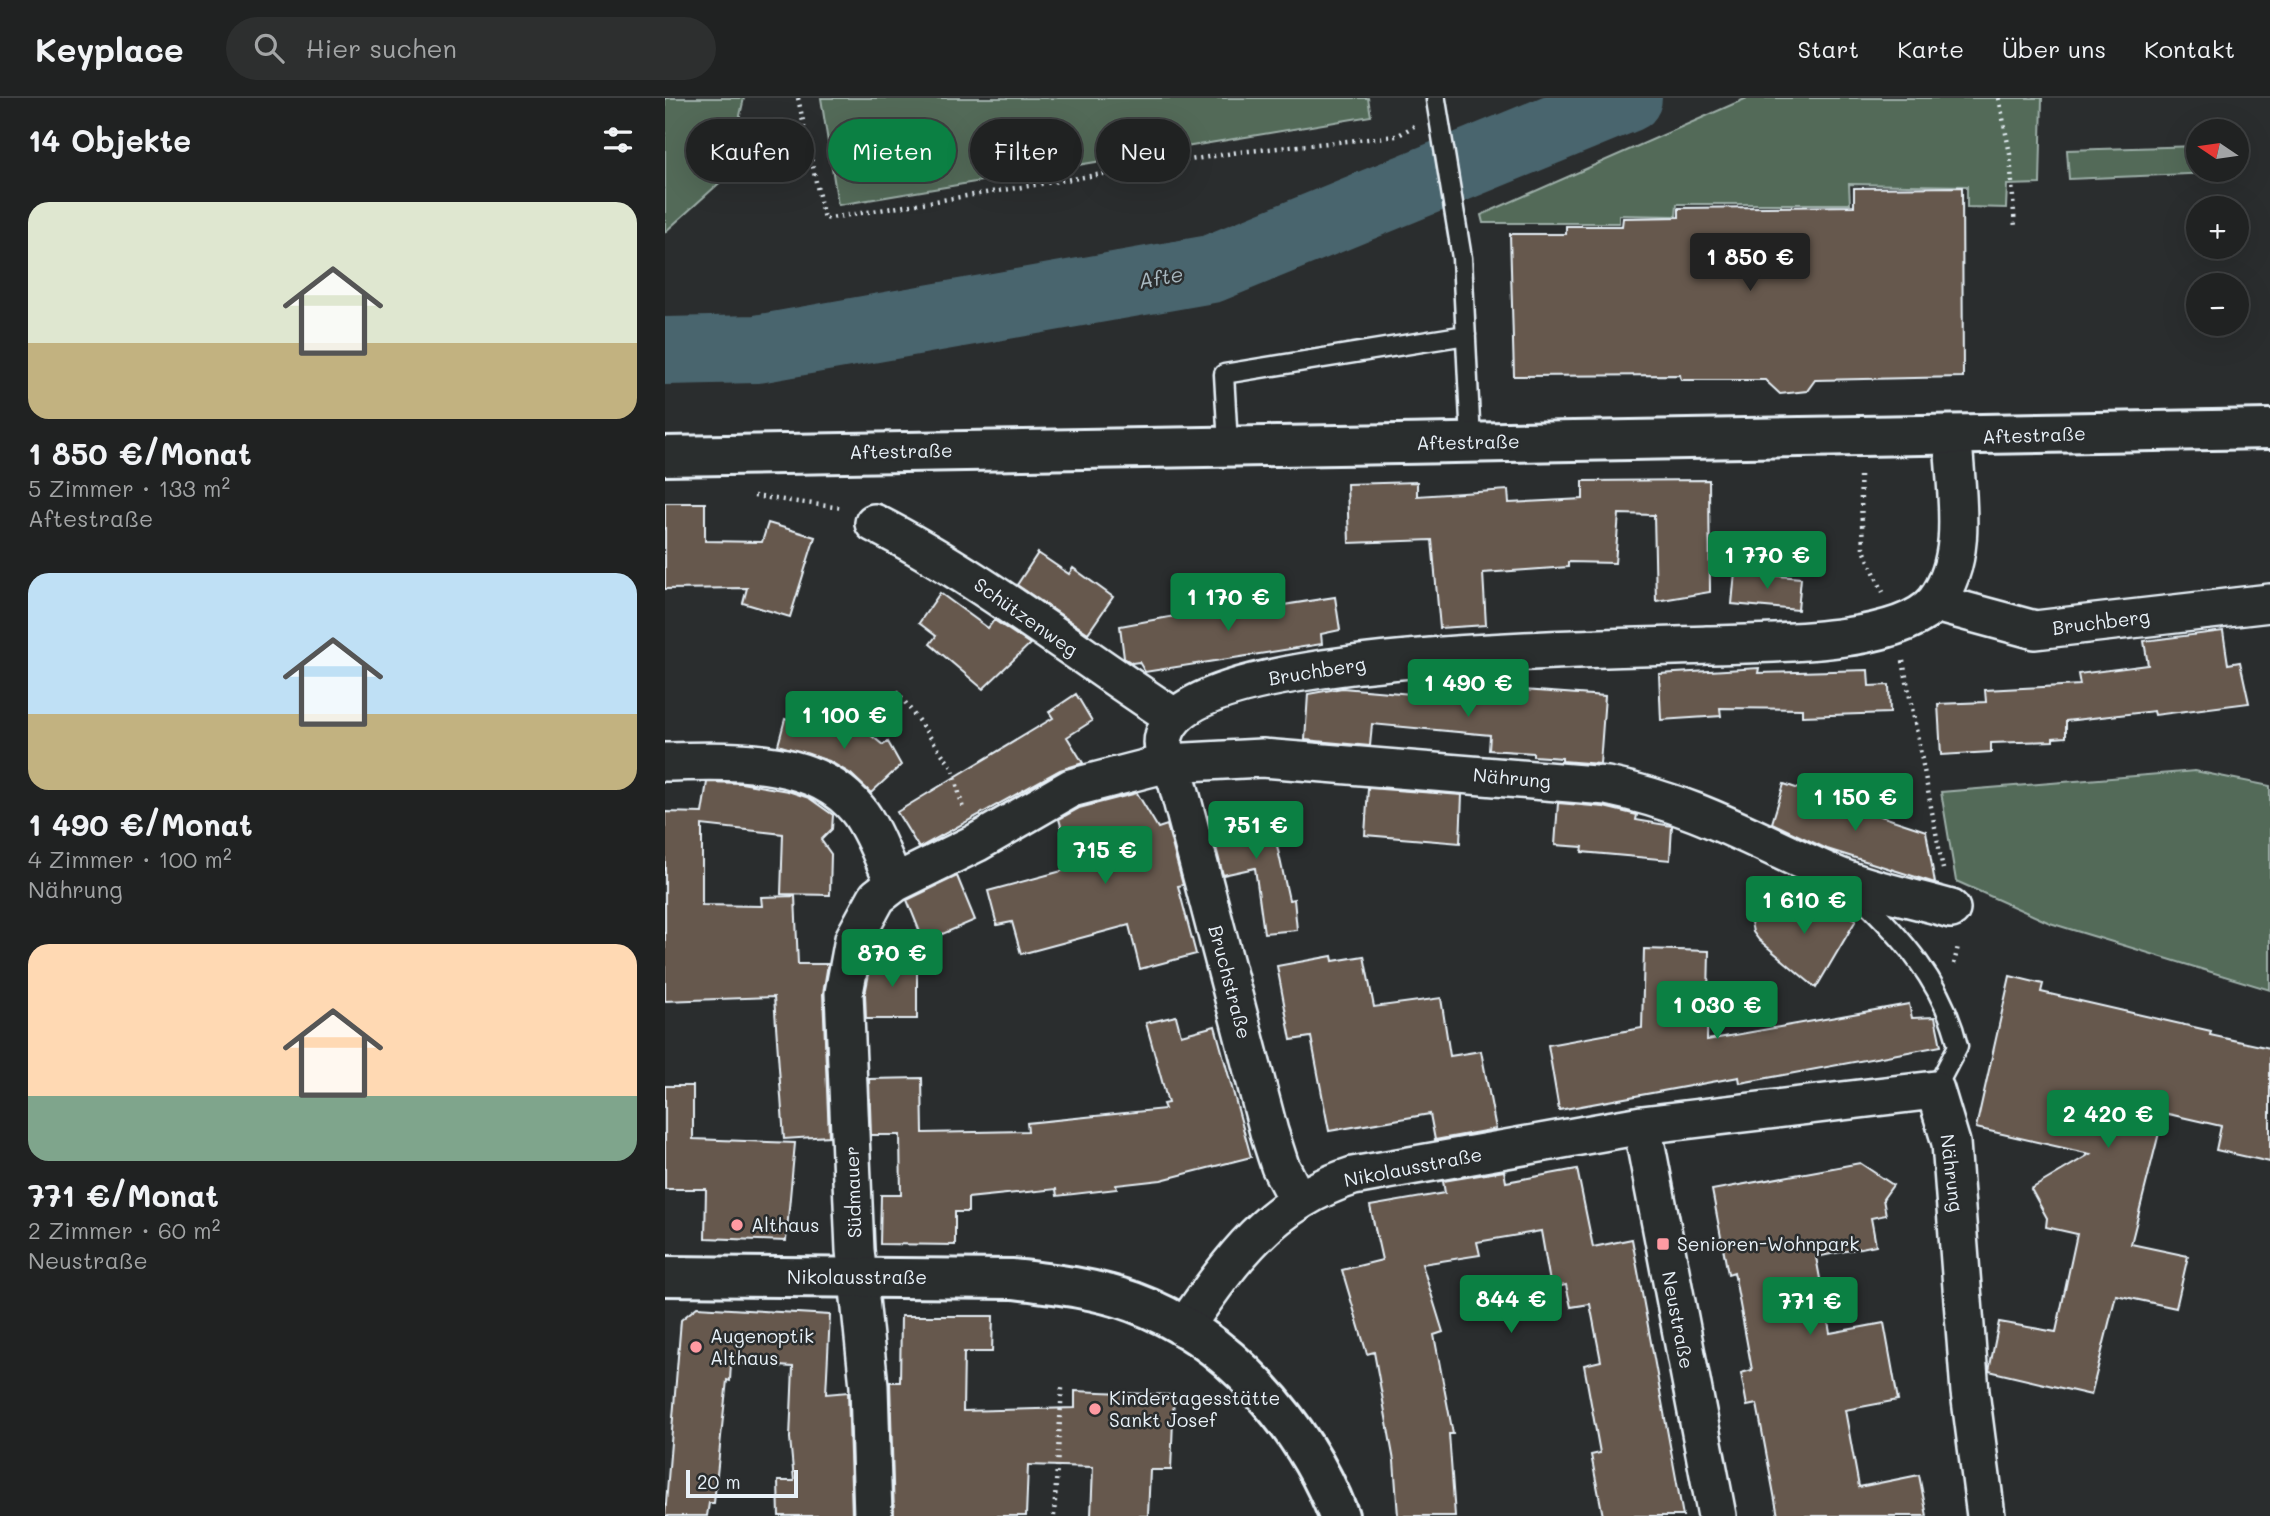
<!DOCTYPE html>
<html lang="de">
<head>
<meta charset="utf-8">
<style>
  body { margin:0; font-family:Mali,sans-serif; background:#2d2f2f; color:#f1f3f6; height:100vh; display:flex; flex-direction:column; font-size:26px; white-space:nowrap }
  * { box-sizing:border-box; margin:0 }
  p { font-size:23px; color:#a2a4a5 }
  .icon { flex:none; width:38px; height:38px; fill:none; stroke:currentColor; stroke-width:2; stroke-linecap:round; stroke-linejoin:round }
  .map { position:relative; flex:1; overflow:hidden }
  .side { display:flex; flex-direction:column; background:#202222; width:665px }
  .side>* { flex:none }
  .hud { position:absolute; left:21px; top:21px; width:665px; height:63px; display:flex; gap:14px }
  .needle { width:46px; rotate:283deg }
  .buttons { position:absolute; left:1521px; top:21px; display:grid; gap:14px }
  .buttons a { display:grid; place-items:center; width:63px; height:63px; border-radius:50%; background:#202222; box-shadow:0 7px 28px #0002,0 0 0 2px #3d3f40; font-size:35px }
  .scale { position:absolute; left:21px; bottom:18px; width:112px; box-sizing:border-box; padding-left:7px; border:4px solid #e8f1f8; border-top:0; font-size:19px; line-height:24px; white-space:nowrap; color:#e8f1f8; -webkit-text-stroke:5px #2a2d2e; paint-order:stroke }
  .price { position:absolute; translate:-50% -60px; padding:0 16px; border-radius:7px; background:#0b8043; color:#fff; font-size:23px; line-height:46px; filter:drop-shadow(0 2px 4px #0008) }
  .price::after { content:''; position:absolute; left:50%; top:42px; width:21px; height:16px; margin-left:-10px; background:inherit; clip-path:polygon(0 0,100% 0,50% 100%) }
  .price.active { background:#222; color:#fff }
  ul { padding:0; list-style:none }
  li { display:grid; align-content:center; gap:14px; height:371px; padding:0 28px }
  li span { display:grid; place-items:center; height:217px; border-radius:21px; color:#555 }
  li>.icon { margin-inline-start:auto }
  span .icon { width:126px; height:126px; fill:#fffc; stroke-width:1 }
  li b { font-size:30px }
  h2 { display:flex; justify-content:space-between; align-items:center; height:84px; padding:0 28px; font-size:30px }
  .chip { padding:0 24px; border-radius:32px; background:#202222; box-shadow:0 7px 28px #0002,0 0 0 2px #3d3f40; font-size:24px; line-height:63px }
  .chip.active { background:#0b8043; color:#fff }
  header { display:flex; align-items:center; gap:42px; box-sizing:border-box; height:98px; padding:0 35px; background:#202222; border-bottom:2px solid #3d3f40 }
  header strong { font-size:33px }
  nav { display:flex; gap:38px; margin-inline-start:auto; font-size:24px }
  .search { width:490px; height:63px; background:#2d2f2f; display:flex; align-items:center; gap:18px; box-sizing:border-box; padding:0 24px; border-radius:38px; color:#a2a4a5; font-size:26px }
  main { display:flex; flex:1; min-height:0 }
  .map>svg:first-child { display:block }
  .green { fill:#526b59; stroke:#9daea8; stroke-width:2 }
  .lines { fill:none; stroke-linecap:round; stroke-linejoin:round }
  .river { stroke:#4a656e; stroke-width:68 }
  .building { fill:#66584d; stroke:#e8f1f8; stroke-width:2 }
  .lane-casing { stroke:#e8f1f8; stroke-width:23 }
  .street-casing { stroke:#e8f1f8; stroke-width:42 }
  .secondary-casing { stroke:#e8f1f8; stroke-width:44 }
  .path { stroke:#e8f1f8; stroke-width:4.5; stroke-dasharray:2 5; stroke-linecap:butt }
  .lane { stroke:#2a2d2e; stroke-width:18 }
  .street { stroke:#2a2d2e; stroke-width:37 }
  .secondary { stroke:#2a2d2e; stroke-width:38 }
  .poi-dot { fill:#ff9aa2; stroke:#2a2d2e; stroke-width:2.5 }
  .labels { text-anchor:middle; stroke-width:5; stroke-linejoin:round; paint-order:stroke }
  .street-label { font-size:19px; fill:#e8f1f8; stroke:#2a2d2e }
  .poi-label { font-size:19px; fill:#e8f1f8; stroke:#2a2d2e; text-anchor:start }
  .water-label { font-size:21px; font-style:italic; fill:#a9b9c1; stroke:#2a2d2e }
</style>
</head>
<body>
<header>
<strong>Keyplace</strong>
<div class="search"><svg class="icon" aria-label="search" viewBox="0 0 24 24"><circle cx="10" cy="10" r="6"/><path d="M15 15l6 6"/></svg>Hier suchen</div>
<nav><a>Start</a><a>Karte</a><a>Über uns</a><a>Kontakt</a></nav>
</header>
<main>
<section class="side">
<h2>14 Objekte<svg class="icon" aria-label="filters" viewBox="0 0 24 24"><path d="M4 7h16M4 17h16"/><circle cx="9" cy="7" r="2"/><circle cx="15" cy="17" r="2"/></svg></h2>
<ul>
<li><span style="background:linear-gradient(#dfe7d0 65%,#c2b280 0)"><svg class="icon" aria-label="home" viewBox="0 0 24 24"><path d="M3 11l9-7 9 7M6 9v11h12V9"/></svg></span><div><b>1 850 €/Monat</b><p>5 Zimmer · 133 m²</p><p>Aftestraße</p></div></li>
<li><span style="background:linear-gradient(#bfe0f5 65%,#c2b280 0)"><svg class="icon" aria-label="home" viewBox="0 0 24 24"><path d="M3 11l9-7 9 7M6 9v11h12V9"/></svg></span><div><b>1 490 €/Monat</b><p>4 Zimmer · 100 m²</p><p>Nährung</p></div></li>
<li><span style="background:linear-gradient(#ffd9b3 70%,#7fa58c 0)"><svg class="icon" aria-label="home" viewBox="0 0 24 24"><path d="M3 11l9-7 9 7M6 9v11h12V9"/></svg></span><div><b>771 €/Monat</b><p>2 Zimmer · 60 m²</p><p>Neustraße</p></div></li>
</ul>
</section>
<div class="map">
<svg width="1605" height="1418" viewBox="0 0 1605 1418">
  <rect width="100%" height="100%" fill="#2a2d2e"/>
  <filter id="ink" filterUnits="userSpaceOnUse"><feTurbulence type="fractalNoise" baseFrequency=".0143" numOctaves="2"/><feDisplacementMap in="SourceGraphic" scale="14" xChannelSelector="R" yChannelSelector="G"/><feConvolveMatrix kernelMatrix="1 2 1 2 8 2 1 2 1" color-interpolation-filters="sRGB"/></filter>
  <g filter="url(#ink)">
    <!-- green -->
    <path class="green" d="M 0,0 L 79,0 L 61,79 L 0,134 Z
      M 156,0 L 703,0 L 706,18 L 173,107 Z
      M 1082,0 L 1377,0 L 1375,86 L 1342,87 L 1341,110 L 1302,109 L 1302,88 L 1184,86 L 1185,106 L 1012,106 L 1011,118 L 954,117 L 954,125 L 818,125 L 816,117 Z
      M 1533,48 L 1533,72 L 1571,74 L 1404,81 L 1402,52 Z
      M 1530,673 L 1605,688 L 1605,892 L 1385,825 L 1291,783 L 1276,694 Z"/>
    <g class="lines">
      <!-- river -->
      <path class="river" d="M 0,253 L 92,251 L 546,171 L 963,0"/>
    </g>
    <!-- building -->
    <path class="building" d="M 1297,89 L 1298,279 L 1150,282 L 1142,293 L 1115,296 L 1100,282 L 1016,282 L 1015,277 L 849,278 L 845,136 L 901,136 L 901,128 L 957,128 L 958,120 L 1014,119 L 1014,110 L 1189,108 L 1189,90 Z
      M 1044,382 L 1045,494 L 991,503 L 989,417 L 954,416 L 950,465 L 903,464 L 903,469 L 818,475 L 821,527 L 775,530 L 767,442 L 684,445 L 682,386 L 752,384 L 752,398 L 843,392 L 844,405 L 918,401 L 918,383 Z
      M 0,405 L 40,405 L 40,443 L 97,444 L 103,425 L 150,439 L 125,519 L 78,505 L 82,490 L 0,491 Z
      M 373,455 L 404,476 L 408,470 L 448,499 L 423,535 L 352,487 Z
      M 1070,474 L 1136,480 L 1133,512 L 1067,506 Z
      M 275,495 L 323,530 L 329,522 L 365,546 L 318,591 L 265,546 L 271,538 L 254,525 Z
      M 670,499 L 675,532 L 656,536 L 657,546 L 480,574 L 474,564 L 467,565 L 459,560 L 455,528 L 592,503 L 593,511 Z
      M 1558,533 L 1563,566 L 1575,564 L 1584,605 L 1490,617 L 1489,613 L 1401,623 L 1401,639 L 1388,640 L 1388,643 L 1326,645 L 1326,654 L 1276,657 L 1273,606 L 1321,604 L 1320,592 L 1415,587 L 1413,576 L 1483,567 L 1479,543 Z
      M 1094,570 L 1093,575 L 1203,572 L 1204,588 L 1224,587 L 1225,615 L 1137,618 L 1137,611 L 1055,610 L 1056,618 L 996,622 L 994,576 Z
      M 677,590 L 828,603 L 829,590 L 940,598 L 935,666 L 897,663 L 897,660 L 868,658 L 868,655 L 824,652 L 825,637 L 707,626 L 705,648 L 640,642 L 643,596 Z
      M 411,596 L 427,623 L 402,639 L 418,665 L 395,672 L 254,750 L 232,714 L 388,620 L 384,614 Z
      M 120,621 L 165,634 L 178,626 L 192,626 L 218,647 L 223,644 L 236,667 L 206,695 L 186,676 L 164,663 L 113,647 Z
      M 42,684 L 76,685 L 123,693 L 144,700 L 168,717 L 167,731 L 156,742 L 166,756 L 165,797 L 116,796 L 118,736 L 37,727 L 37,807 L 97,808 L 96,799 L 130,798 L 133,866 L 163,866 L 158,896 L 164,1038 L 119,1041 L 109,899 L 0,903 L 0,714 L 37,715 Z
      M 1119,686 L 1261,733 L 1270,785 L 1162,751 L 1107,725 Z
      M 703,690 L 797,697 L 795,745 L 700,737 Z
      M 472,695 L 493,730 L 502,727 L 518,787 L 513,788 L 531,856 L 475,871 L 464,827 L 356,856 L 347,824 L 332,827 L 323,793 L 408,770 L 394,721 L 414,710 Z
      M 893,705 L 939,709 L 972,717 L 971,722 L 1007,728 L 1005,762 L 917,754 L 918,749 L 890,747 Z
      M 588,707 L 604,711 L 624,802 L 629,801 L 632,832 L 599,835 L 590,770 L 558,777 L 543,718 Z
      M 292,778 L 310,822 L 259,844 L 242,802 Z
      M 1147,795 L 1191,822 L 1151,890 L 1094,842 L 1088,834 L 1086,824 L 1098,804 L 1129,823 Z
      M 979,851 L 1044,853 L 1042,942 L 1244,906 L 1247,920 L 1270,919 L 1276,948 L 1075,985 L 1074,979 L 894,1012 L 883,947 L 977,930 Z
      M 211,858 L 252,858 L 252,921 L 201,921 L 200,896 L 206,866 L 211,866 Z
      M 667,858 L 668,863 L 699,858 L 709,909 L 776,900 L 785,958 L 816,953 L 831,1031 L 770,1042 L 765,1016 L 664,1033 L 646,939 L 626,942 L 612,868 Z
      M 1345,878 L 1378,886 L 1376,894 L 1546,933 L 1545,937 L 1605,950 L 1605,1064 L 1551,1052 L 1556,1028 L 1499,1015 L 1466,1146 L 1523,1158 L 1511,1210 L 1451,1197 L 1426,1297 L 1324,1273 L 1334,1224 L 1391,1234 L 1412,1136 L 1381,1129 L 1382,1120 L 1366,1091 L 1425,1056 L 1311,1030 Z
      M 511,918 L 516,937 L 550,928 L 586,1059 L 496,1082 L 451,1087 L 452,1091 L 392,1098 L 391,1091 L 303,1100 L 303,1114 L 290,1114 L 290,1147 L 215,1146 L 216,1097 L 236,1097 L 235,1037 L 206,1037 L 204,981 L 257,980 L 258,1035 L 363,1033 L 362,1025 L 500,1011 L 498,1006 L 503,1005 L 481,925 Z
      M 0,988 L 28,988 L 28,1041 L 130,1045 L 121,1143 L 40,1140 L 41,1091 L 0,1091 Z
      M 1195,1065 L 1228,1087 L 1218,1101 L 1221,1117 L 1206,1120 L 1211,1147 L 1151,1159 L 1165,1235 L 1219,1225 L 1233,1302 L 1180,1312 L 1194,1389 L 1254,1377 L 1262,1418 L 1113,1418 L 1092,1306 L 1082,1308 L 1076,1275 L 1087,1272 L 1069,1174 L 1063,1176 L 1047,1092 Z
      M 912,1071 L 928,1149 L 967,1141 L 1018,1418 L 938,1418 L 926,1357 L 935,1355 L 919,1267 L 936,1263 L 925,1206 L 906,1209 L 901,1187 L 886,1190 L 876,1133 L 812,1144 L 815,1157 L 757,1166 L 778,1234 L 769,1237 L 788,1336 L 784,1336 L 790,1418 L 733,1418 L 729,1363 L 709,1254 L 702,1256 L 677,1172 L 717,1162 L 705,1108 L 780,1095 L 778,1083 L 839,1073 L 841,1084 Z
      M 32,1209 L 165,1217 L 161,1296 L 183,1294 L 187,1418 L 114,1418 L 113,1383 L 129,1383 L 125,1340 L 128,1269 L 66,1265 L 65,1283 L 62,1282 L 49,1405 L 44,1405 L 42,1418 L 0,1418 L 16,1222 Z
      M 236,1218 L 328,1218 L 327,1254 L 299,1254 L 298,1313 L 410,1310 L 410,1293 L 509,1297 L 506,1372 L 485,1372 L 483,1418 L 426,1418 L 428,1369 L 363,1367 L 361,1418 L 229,1418 L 225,1284 L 235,1284 Z"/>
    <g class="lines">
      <!-- lane casing -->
      <g class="lane-casing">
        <path id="lane" d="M 771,2 L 797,160 L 806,344
          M 563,347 L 559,276 L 801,237
          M 1189,793 C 1236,838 1278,884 1293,948 L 1270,992"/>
      </g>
      <!-- street casing -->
      <g class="street-casing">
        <path id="street" d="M 209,425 C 315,479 409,554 509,619
          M 1270,505 L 1370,532 L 1605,505
          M 0,664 C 63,663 149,657 193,712 C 209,732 218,762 230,785
          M 977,1027 L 1052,1418
          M 632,1101 L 615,1068 L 604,1034 L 512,683 C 506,670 495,652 499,638 C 521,549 957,551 1042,547 C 1096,545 1236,548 1271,503 C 1305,459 1290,392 1288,339
          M 519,1230 C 566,1162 606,1104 688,1078 L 977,1027 L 1270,992 L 1286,1045 L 1305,1294 L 1321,1418
          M 208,1418 L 204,1288 L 190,1152 L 179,895 L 189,841 L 212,799 L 230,785 L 311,745 L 406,690 L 503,665 L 597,660 L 942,688 C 1031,706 1091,743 1172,778 C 1208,793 1249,800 1286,811"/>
      </g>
      <!-- secondary casing -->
      <g class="secondary-casing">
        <path id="secondary" d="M 0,358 C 535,347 1070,343 1605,331
          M 0,1178 L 348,1181 C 389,1186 429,1190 468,1204 C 562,1238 639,1327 674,1418"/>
      </g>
      <!-- path -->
      <path class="path" d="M 133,0 L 159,121 L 574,54 L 732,38 L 749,28
        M 1334,0 L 1345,56 L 1350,130
        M 1195,378 L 1198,450 L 1218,494
        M 89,398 L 177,410
        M 1238,563 L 1278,771
        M 232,593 L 288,671 L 298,711
        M 1289,866 L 1293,848
        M 389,1418 L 397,1290"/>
      <!-- lane -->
      <use href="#lane" class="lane"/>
      <!-- street -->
      <use href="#street" class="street"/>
      <!-- secondary -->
      <use href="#secondary" class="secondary"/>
    </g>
  </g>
  <!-- markers -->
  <g class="poi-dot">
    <circle cx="72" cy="1127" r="7"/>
    <rect x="991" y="1139" width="14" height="14" rx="3.5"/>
    <circle cx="31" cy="1249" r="7"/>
    <circle cx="430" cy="1311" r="7"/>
  </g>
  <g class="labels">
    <!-- street labels -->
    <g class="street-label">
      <text transform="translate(1369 337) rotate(-2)" y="7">Aftestraße</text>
      <text transform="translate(803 344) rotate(-1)" y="7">Aftestraße</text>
      <text transform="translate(236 353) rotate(-1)" y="7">Aftestraße</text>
      <text transform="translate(361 519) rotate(35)" y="7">Schützenweg</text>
      <text transform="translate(1436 524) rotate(-7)" y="7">Bruchberg</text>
      <text transform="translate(652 573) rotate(-9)" y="7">Bruchberg</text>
      <text transform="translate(847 680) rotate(5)" y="7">Nährung</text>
      <text transform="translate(565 884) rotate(75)" y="7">Bruchstraße</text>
      <text transform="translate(748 1069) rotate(-11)" y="7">Nikolausstraße</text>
      <text transform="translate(1287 1075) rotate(83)" y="7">Nährung</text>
      <text transform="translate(188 1094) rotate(-92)" y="7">Südmauer</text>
      <text x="192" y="1186">Nikolausstraße</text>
      <text transform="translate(1013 1222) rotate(79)" y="7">Neustraße</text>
    </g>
    <!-- poi labels -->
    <g class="poi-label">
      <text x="86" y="1134">Althaus</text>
      <text x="1012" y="1153">Senioren-Wohnpark</text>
      <text x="45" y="1245">Augenoptik<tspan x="45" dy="22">Althaus</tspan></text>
      <text x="444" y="1307">Kindertagesstätte<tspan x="444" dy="22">Sankt Josef</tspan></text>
    </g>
    <!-- water labels -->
    <g class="water-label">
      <text transform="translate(496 180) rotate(-10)" y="7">Afte</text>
    </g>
  </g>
</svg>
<div class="buttons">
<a><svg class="needle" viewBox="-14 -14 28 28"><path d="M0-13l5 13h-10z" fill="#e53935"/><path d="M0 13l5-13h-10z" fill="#a2a4a5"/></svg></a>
<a>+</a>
<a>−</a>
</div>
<div class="scale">20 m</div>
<b class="price active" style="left:1085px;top:195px">1 850 €</b>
<b class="price" style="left:1102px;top:493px">1 770 €</b>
<b class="price" style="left:563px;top:535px">1 170 €</b>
<b class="price" style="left:803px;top:621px">1 490 €</b>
<b class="price" style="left:179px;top:653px">1 100 €</b>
<b class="price" style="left:1190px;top:735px">1 150 €</b>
<b class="price" style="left:591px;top:763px">751 €</b>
<b class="price" style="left:440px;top:788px">715 €</b>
<b class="price" style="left:1139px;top:838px">1 610 €</b>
<b class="price" style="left:227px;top:891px">870 €</b>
<b class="price" style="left:1052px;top:943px">1 030 €</b>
<b class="price" style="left:1443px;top:1052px">2 420 €</b>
<b class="price" style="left:846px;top:1237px">844 €</b>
<b class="price" style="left:1145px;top:1239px">771 €</b>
<div class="hud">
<a class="chip">Kaufen</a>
<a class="chip active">Mieten</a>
<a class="chip">Filter</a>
<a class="chip">Neu</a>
</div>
</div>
</main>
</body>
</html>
